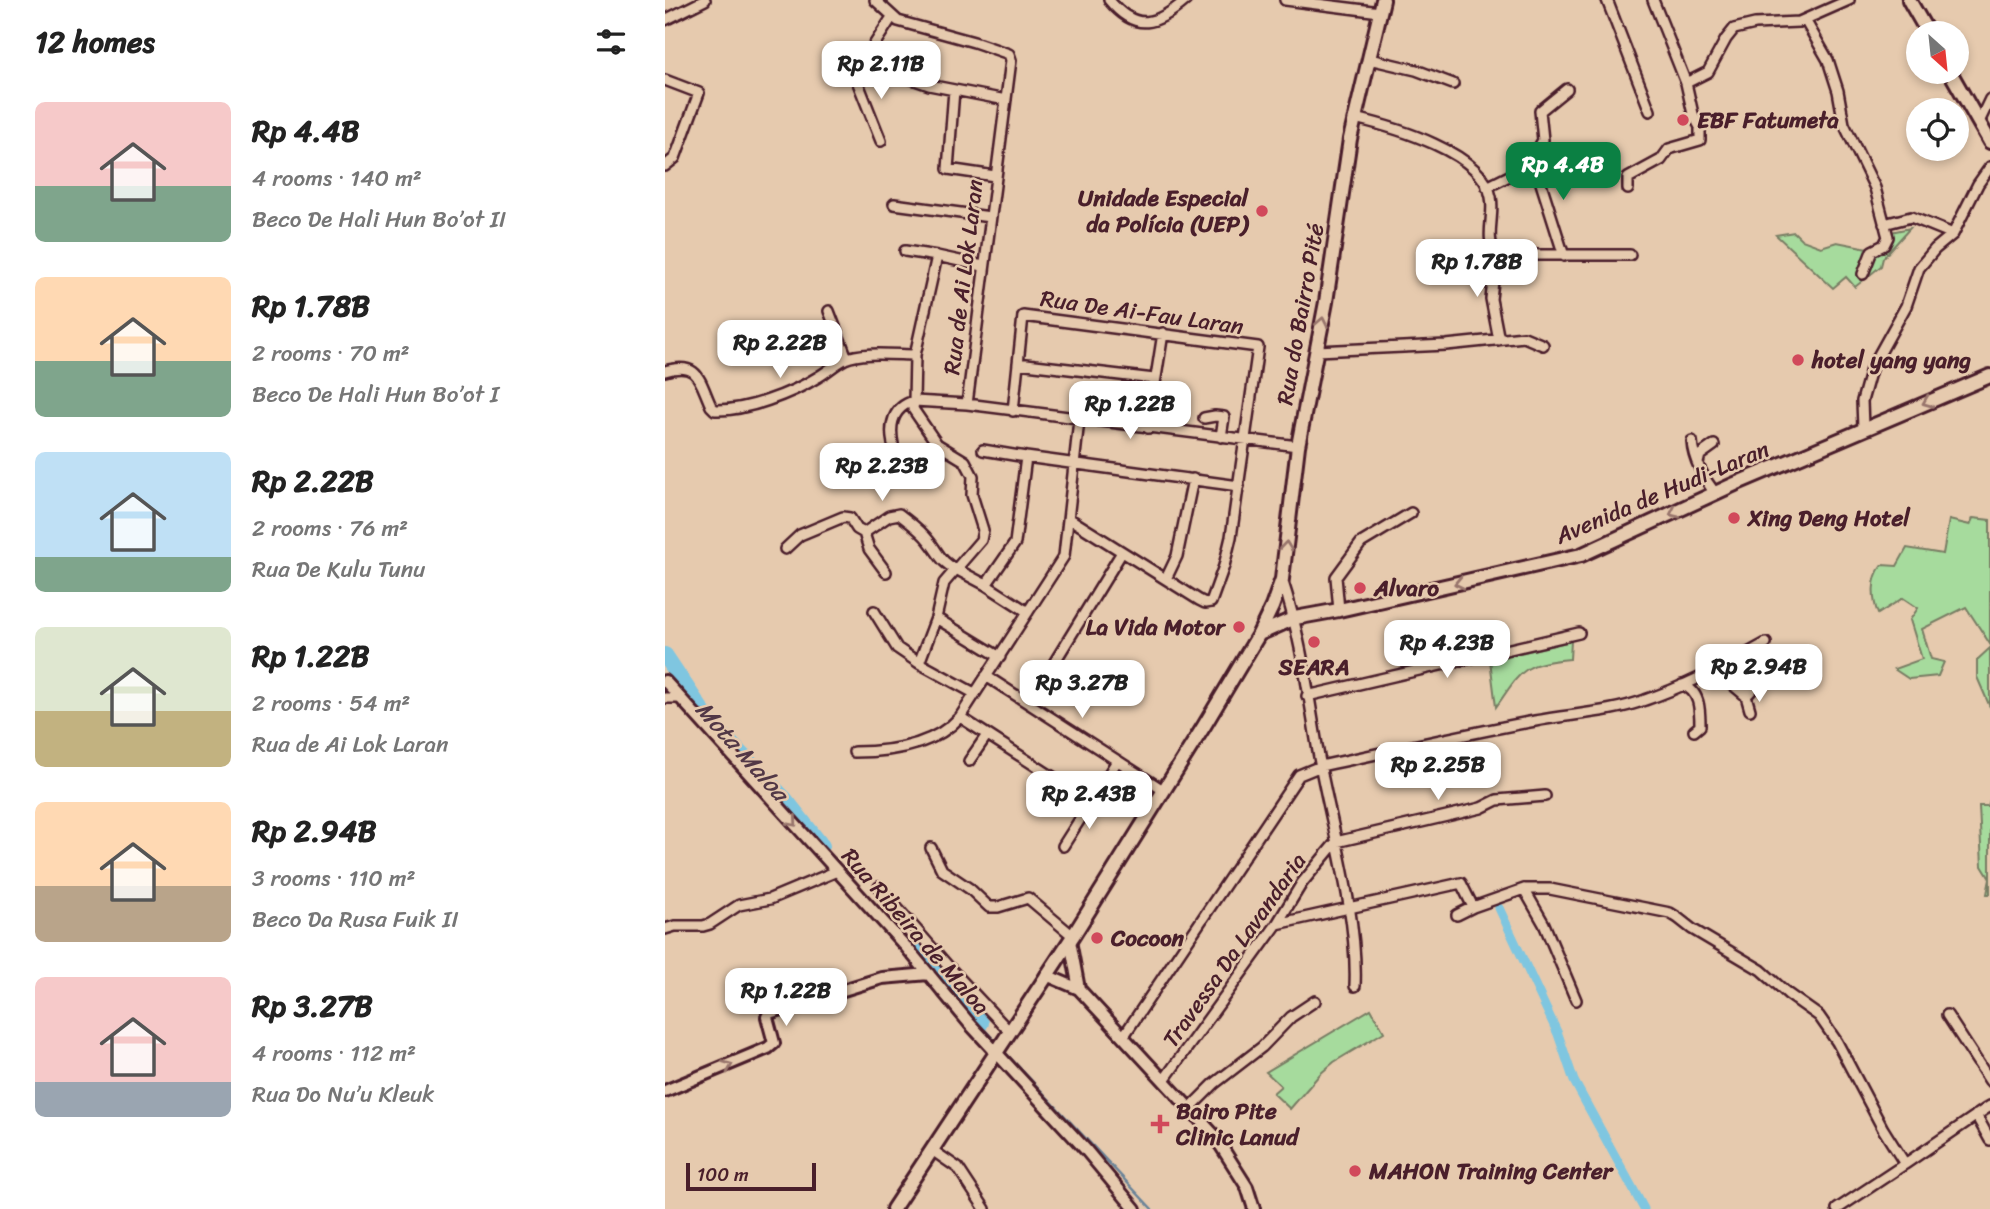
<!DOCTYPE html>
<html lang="en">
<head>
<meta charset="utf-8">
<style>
  body { margin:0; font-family:Sriracha,sans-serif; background:#f6f6f6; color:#222; height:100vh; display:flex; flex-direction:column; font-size:26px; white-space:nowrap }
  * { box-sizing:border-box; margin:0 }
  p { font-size:23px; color:#767676 }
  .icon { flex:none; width:38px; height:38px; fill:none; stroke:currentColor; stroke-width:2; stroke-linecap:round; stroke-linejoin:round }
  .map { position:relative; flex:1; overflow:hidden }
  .side { display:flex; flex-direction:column; background:#fff; width:665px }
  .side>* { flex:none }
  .needle { width:46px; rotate:153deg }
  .buttons { position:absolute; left:1241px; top:21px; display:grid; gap:14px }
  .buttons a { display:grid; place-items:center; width:63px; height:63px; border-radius:50%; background:#fff; box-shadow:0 4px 10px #0003; font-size:35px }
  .scale { position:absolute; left:21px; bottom:18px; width:130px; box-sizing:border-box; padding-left:7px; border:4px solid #4a1f2b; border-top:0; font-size:19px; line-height:24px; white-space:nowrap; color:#4a1f2b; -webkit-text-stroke:5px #e6caae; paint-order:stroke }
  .price { position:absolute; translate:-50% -60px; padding:0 16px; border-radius:14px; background:#fff; color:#222; font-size:23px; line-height:46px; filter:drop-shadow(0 2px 4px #0008) }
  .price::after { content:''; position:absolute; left:50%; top:42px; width:21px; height:16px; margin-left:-10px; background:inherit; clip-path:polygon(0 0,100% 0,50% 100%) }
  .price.active { background:#0b8043; color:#fff }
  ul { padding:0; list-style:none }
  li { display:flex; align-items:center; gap:21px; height:175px; padding:0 35px }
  li span { display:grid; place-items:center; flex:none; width:196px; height:140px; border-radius:10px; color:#555 }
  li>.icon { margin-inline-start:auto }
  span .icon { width:84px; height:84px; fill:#fffc; stroke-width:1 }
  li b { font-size:30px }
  h2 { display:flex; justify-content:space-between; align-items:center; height:84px; padding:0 35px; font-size:30px }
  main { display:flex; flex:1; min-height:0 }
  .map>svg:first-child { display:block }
  .green { fill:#a6db9d; stroke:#787d64; stroke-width:2 }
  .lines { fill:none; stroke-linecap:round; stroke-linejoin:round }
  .stream { stroke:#6a8398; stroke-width:2.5 }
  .canal { stroke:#7fc6e0; stroke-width:9 }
  .river { stroke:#7fc6e0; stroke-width:16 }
  .minor-casing { stroke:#4a1f2b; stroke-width:14 }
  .tertiary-casing { stroke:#4a1f2b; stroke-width:16 }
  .secondary-casing { stroke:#4a1f2b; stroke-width:18 }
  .minor { stroke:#e6caae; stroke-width:9 }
  .tertiary { stroke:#e6caae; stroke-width:10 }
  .secondary { stroke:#e6caae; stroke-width:12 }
  .oneway { stroke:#98746c }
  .poi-dot { fill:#d1495b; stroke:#e6caae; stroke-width:2.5 }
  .labels { text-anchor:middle; stroke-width:5; stroke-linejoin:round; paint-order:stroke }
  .poi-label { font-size:23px; font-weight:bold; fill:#4a1f2b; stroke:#e6caae; text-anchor:start }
  .street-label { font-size:23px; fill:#4a1f2b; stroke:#e6caae }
  .water-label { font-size:24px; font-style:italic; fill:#523846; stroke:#e6caae }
</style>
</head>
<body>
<main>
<section class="side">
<h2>12 homes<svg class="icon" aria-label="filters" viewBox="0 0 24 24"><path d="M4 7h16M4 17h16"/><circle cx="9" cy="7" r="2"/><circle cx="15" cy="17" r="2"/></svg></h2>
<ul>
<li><span style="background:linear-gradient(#f6c9c9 60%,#7fa58c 0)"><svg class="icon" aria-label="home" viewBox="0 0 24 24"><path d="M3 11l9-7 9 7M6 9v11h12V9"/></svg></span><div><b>Rp 4.4B</b><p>4 rooms · 140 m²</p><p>Beco De Hali Hun Bo’ot II</p></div></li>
<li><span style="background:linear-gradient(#ffd9b3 60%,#7fa58c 0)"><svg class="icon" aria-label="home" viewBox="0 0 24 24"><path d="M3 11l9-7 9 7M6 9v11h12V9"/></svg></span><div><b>Rp 1.78B</b><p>2 rooms · 70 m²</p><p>Beco De Hali Hun Bo’ot I</p></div></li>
<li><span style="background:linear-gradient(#bfe0f5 75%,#7fa58c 0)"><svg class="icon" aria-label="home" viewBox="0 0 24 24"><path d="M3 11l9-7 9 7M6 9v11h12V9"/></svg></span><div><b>Rp 2.22B</b><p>2 rooms · 76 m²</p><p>Rua De Kulu Tunu</p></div></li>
<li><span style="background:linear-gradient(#dfe7d0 60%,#c2b280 0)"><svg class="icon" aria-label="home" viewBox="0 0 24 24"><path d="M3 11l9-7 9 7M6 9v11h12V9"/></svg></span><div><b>Rp 1.22B</b><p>2 rooms · 54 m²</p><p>Rua de Ai Lok Laran</p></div></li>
<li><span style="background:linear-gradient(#ffd9b3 60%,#b9a48a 0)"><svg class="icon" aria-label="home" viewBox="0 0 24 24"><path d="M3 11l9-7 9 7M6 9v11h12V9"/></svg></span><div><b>Rp 2.94B</b><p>3 rooms · 110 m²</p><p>Beco Da Rusa Fuik II</p></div></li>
<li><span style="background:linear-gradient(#f6c9c9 75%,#9aa5b1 0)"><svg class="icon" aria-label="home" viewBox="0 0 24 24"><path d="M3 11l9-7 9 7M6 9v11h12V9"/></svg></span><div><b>Rp 3.27B</b><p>4 rooms · 112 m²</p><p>Rua Do Nu’u Kleuk</p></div></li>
</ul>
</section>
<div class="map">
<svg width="1325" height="1209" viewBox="0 0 1325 1209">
  <rect width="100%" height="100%" fill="#e6caae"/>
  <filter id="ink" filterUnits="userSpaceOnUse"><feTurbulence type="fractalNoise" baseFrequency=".0143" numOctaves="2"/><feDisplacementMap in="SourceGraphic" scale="14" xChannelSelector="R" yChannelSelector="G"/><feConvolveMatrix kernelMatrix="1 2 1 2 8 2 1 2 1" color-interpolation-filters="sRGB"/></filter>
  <g filter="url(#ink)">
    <!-- green -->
    <path class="green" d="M 1245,228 L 1218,258 L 1216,266 L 1190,287 L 1181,277 L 1168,288 L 1111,235 L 1129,232 L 1137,240 L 1156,247 L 1172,242 L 1213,250 L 1221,233 Z
      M 1308,518 L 1325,520 L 1325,644 L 1301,607 L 1257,629 L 1266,659 L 1279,662 L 1273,676 L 1244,679 L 1229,669 L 1257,659 L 1245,620 L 1253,608 L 1238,598 L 1213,614 C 1207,598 1206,579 1217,565 L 1232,566 L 1242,548 L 1278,554 L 1284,520 L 1305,525 Z
      M 906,641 L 905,659 C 857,663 857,670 831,707 L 825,660 Z
      M 1325,648 L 1325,707 L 1312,677 L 1312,660 Z
      M 1325,800 L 1325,894 L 1322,894 L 1325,879 L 1317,866 L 1314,806 L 1323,806 Z
      M 706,1009 L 719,1032 L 669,1062 L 655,1074 L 625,1109 L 608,1093 L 616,1086 L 601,1072 Z"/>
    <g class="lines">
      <!-- stream -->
      <path class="stream" d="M 0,666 L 12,687
        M 278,984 L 333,1044
        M 337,1049 L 487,1209"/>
      <!-- canal -->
      <path class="canal" d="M 834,908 L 893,1034 L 909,1081 L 979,1209"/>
      <!-- river -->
      <path class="river" d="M 0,655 L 44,721 L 120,799 L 157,846
        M 248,949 L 316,1023"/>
      <!-- minor casing -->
      <g class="minor-casing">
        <path id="minor" d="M 210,0 L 233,21 L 309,42 L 344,54 L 346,60 L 302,404
          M 444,0 C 471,33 492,25 521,0
          M 620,0 L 715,12
          M 942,0 L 985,111
          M 988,0 L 1021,83 L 1043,72 L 1061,39 L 1069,29 L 1090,24 L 1134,22 L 1184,0
          M 227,17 L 198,62 L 264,85 L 341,100
          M 0,20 L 40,0
          M 1140,20 L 1163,60 L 1173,91 L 1179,124 L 1210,188 L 1223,237 L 1219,245 L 1207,251 L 1198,274
          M 704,59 L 751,70 L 788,84
          M 198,62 L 193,83 L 216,141
          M 0,80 L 34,93 L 10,158 L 0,166
          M 289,90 L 283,169 L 330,176
          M 690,118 C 728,127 818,152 826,197 C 830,216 819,238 831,255 L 965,255
          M 1314,122 L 1325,99
          M 868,158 L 899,256
          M 822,187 L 852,172 L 868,158 L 878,140 L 875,111 L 902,89
          M 963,189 L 963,178 L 996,160 L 1004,149 L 1035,140 L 1035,127 L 1028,114 L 1021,83
          M 229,204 L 325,217
          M 1219,224 L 1246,217 L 1288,234
          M 240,251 L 272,256
          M 831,255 L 826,299 L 834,340
          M 318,266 L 272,256 L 250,355 L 249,401 L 302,404 L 633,446
          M 164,311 L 182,358
          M 652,351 L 781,345 L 859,337 L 878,345
          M 353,363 L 489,379
          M 0,371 C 34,361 34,380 46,406 L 50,410 C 81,411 126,394 153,377 C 162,372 170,364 180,359 C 197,351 232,355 250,355
          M 348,411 L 358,316 L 593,347 L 566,537 L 559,566 L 546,602 L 540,603 L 534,600 L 405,519
          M 539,418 L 550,416 L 559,417 L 556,437
          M 483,428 L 498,333
          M 1198,428 L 1197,401 L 1206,369 L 1241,306 L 1254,268 L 1270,249 L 1288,234 L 1313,184 L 1325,167
          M 1027,441 C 1028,459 1039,479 1050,493
          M 228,444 C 224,425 228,407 249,401
          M 318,450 L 361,457
          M 1033,463 L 1035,455 L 1049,445
          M 120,549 L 135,535 L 178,517 L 185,518 L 192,529 L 199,533
          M 221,572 L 204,549 L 199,533 L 224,516 L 234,514 C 244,522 256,530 264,541 C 274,553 276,563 291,569 L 316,540 L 318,530 L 307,495 L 308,476 L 300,461 L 272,444 L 248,409 L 249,401
          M 501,579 L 512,556 L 528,479
          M 617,579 C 638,642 645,709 657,774 C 670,839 693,920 690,986
          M 674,610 L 671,577 L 696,543 L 746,513
          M 209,611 L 232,648 L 254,663
          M 363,612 L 321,585 L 350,543 L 361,457 L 574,486
          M 271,618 L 335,657
          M 1045,673 L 1062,680 L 1081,696 L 1085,710
          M 321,676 L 498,790
          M 1017,685 C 1035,690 1035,710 1035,726 L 1029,731
          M 1076,690 L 1084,693 L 1094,682 L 1115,672
          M 309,693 L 254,663 L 271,618 L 279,583 L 291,569 L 321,585
          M 642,696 L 914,633
          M 0,698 L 15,698
          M 364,704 L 457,552
          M 295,717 L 425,801
          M 189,752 C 226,752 269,746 295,717 L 399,556 L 414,420
          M 304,761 L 322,735
          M 398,846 L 452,761
          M 266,848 L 277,870 L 305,889 L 324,907 L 333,907 L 363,898 L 408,936
          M 214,887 L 283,966 L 345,1032
          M 859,889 L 879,924 L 911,1000
          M 792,915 L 808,907
          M 612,924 L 796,883 L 808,907 L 859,889 L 885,889 L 1005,913 L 1013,918 L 1027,929 L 1096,970 L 1123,994 L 1154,1016 L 1172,1042 L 1218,1129 L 1240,1164 L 1325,1106
          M 0,929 L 10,926 L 38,926 L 45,924 L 74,905 L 105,899 L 172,871
          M 1282,1015 L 1325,1081
          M 458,1037 L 634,775 L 656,766 C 727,751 799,734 870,721 C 907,714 945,713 980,700 C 1022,686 1062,665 1101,643
          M 499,1080 L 612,924 L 637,883 L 671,842 L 816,808 L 832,800 L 880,796
          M 525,1108 L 549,1084 L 597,1047 L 626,1017 L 650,1001
          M 1311,1115 L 1325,1140
          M 267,1150 L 293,1168 L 320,1209
          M 1172,1209 L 1240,1164"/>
      </g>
      <!-- tertiary casing -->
      <g class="tertiary-casing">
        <path id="tertiary" d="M 0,681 L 242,948 L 304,1023 L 421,1150 L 470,1209
          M 405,941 L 414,989 L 549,1135 L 582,1187 L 589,1209
          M 381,975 L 414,989
          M 0,1091 L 103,1048 L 109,1043 L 102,1017 L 104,1013 L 217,978 L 264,974"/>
      </g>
      <!-- secondary casing -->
      <g class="secondary-casing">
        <path id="secondary" d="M 1244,0 L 1263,33
          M 1285,72 L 1325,142
          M 594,634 L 630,618 L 674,610 L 916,555 L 1070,484 L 1325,376
          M 228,1209 L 408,936 L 539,726 L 594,634 L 607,607 L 617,579 L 633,446 L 661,302 L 685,139 L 718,0"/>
      </g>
      <!-- minor -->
      <use href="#minor" class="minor"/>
      <!-- tertiary -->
      <use href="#tertiary" class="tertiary"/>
      <!-- secondary -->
      <use href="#secondary" class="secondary"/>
    </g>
    <!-- one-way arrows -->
    <defs><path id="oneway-chevron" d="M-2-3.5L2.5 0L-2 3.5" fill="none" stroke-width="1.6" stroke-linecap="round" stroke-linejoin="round" transform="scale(1.75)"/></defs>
    <g class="oneway">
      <use href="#oneway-chevron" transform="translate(657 322) rotate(-79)"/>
      <use href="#oneway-chevron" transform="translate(1262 402) rotate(158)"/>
      <use href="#oneway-chevron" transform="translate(1009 513) rotate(155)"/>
      <use href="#oneway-chevron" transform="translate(621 546) rotate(-84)"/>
      <use href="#oneway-chevron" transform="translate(794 583) rotate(167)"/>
      <use href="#oneway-chevron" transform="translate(128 822) rotate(49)"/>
      <use href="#oneway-chevron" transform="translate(63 1066) rotate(-22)"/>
    </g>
  </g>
  <!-- markers -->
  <g class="poi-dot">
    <circle cx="1018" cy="120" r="7"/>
    <circle cx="597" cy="211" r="7"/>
    <circle cx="1133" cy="360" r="7"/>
    <circle cx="1069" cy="518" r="7"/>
    <circle cx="695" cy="588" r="7"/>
    <circle cx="574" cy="627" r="7"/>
    <circle cx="649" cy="642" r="7"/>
    <circle cx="432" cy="938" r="7"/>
    <path d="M491.5 1113.5h7v7h7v7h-7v7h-7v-7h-7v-7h7z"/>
    <circle cx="690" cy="1171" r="7"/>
  </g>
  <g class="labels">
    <!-- poi labels -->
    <g class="poi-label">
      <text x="1032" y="128">EBF Fatumeta</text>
      <text x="583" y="206" text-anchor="end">Unidade Especial<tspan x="583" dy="26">da Polícia (UEP)</tspan></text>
      <text x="1147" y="368">hotel yang yang</text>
      <text x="1083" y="526">Xing Deng Hotel</text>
      <text x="709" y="596">Alvaro</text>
      <text x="560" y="635" text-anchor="end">La Vida Motor</text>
      <text x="649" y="675" text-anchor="middle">SEARA</text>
      <text x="446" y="946">Cocoon</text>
      <text x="511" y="1119">Bairo Pite<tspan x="511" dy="26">Clinic Lanud</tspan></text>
      <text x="704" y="1179">MAHON Training Center</text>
    </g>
    <!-- street labels -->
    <g class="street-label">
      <text transform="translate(298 277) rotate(-83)" y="8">Rua de Ai Lok Laran</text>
      <text transform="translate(477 312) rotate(8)" y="8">Rua De Ai-Fau Laran</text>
      <text transform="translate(635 314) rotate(-80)" y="8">Rua do Bairro Pité</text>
      <text transform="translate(997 492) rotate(-23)" y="8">Avenida de Hudi-Laran</text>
      <text transform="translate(251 931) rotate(49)" y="8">Rua Ribeira de Maloa</text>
      <text transform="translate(569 950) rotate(-55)" y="8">Travessa Da Lavandaria</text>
    </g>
    <!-- water labels -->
    <g class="water-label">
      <text transform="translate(77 751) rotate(48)" y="8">Mota Maloa</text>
    </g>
  </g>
</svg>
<div class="buttons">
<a><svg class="needle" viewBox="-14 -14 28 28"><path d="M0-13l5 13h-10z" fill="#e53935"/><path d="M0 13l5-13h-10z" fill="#767676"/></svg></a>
<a><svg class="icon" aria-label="locate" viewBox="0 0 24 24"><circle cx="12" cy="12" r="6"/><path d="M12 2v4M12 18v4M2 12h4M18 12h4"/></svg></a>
</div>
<div class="scale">100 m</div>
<b class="price" style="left:216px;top:101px">Rp 2.11B</b>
<b class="price active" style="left:898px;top:202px">Rp 4.4B</b>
<b class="price" style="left:812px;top:299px">Rp 1.78B</b>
<b class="price" style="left:115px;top:380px">Rp 2.22B</b>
<b class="price" style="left:465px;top:441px">Rp 1.22B</b>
<b class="price" style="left:217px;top:503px">Rp 2.23B</b>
<b class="price" style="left:782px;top:680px">Rp 4.23B</b>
<b class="price" style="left:1094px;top:704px">Rp 2.94B</b>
<b class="price" style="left:417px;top:720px">Rp 3.27B</b>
<b class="price" style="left:773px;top:802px">Rp 2.25B</b>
<b class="price" style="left:424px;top:831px">Rp 2.43B</b>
<b class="price" style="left:121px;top:1028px">Rp 1.22B</b>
</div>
</main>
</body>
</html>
